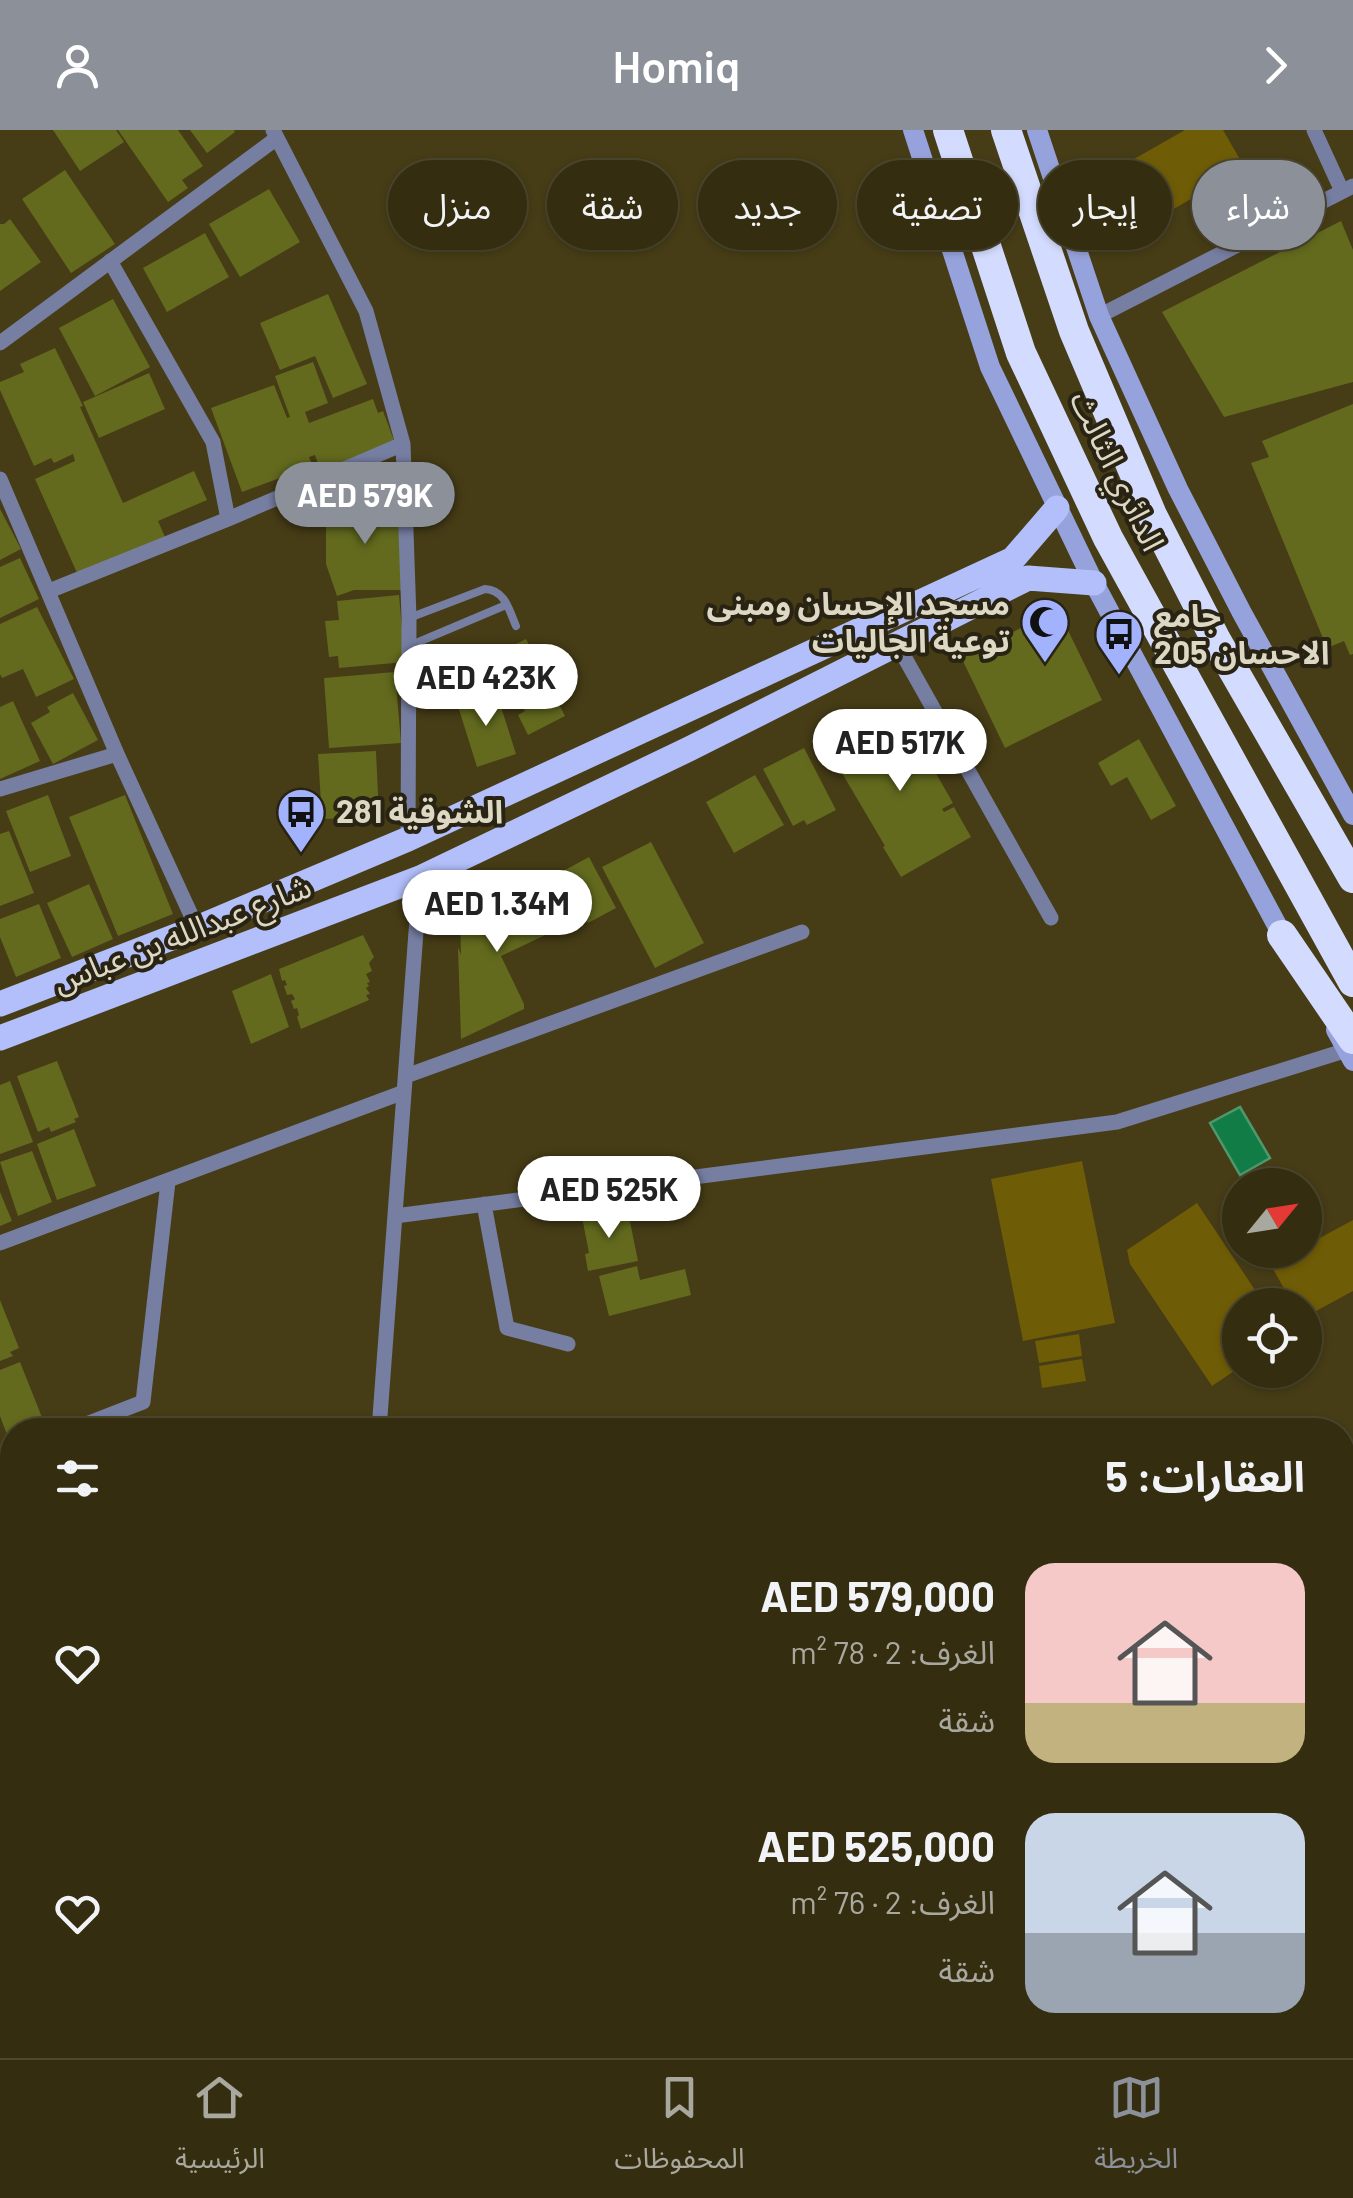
<!DOCTYPE html>
<html lang="ar">
<head>
<meta charset="utf-8">
<style>
  body { margin:0; font-family:Barlow,"Noto Sans Arabic",sans-serif; background:#3f391e; color:#f1f3f6; direction:rtl; height:100vh; display:flex; flex-direction:column; font-size:38px; white-space:nowrap }
  * { box-sizing:border-box; margin:0 }
  p { font-size:32px; color:#a9a89f }
  .icon { flex:none; width:55px; height:55px; fill:none; stroke:currentColor; stroke-width:2; stroke-linecap:round; stroke-linejoin:round }
  .map { position:relative; flex:1; overflow:hidden; direction:ltr }
  .drawer { position:absolute; left:0px; top:1288px; width:1355px; height:642px; display:flex; flex-direction:column; background:#342d10; border-radius:40px 40px 0 0; box-shadow:0 2px 8px #0004,0 0 0 2px #4e4930; direction:rtl }
  .drawer>* { flex:none }
  .banner { position:absolute; left:30px; top:30px; width:1295px; height:90px; direction:rtl; display:flex; gap:20px }
  .needle { width:65px; rotate:60deg }
  .fabs { position:absolute; left:1222px; top:1038px; display:grid; gap:20px }
  .fabs a { display:grid; place-items:center; width:100px; height:100px; border-radius:50%; background:#342d10; box-shadow:0 2px 8px #0004,0 0 0 2px #4e4930; font-size:50px }
  .price { position:absolute; translate:-50% -85px; padding:0 22px; border-radius:35px; background:#fff; color:#222; font-size:32px; line-height:65px; filter:drop-shadow(0 2px 5px #0008) }
  .price::after { content:''; position:absolute; left:50%; top:60px; width:30px; height:22px; margin-left:-15px; background:inherit; clip-path:polygon(0 0,100% 0,50% 100%) }
  .price.on { background:#8c9099; color:#fff }
  ul { padding:0; list-style:none }
  li { display:flex; align-items:center; gap:30px; height:250px; padding:0 50px }
  li span { display:grid; place-items:center; flex:none; width:280px; height:200px; border-radius:30px; color:#555 }
  li>.icon { margin-inline-start:auto }
  span .icon { width:120px; height:120px; fill:#fffc; stroke-width:1 }
  li b { font-size:42px }
  h2 { display:flex; justify-content:space-between; align-items:center; height:120px; padding:0 50px; font-size:42px }
  .pill { padding:0 35px; border-radius:45px; background:#342d10; box-shadow:0 2px 8px #0004,0 0 0 2px #4e4930; font-size:35px; line-height:90px }
  .pill.on { background:#8c9099; color:#fff }
  header { display:flex; justify-content:space-between; align-items:center; height:130px; padding:0 50px; background:#8c9099; color:#fff; font-size:45px; font-weight:600 }
  .tabs { display:flex; justify-content:space-around; align-items:center; height:140px; border-top:2px solid #4e4930; background:#342d10; font-size:28px; color:#a9a89f }
  .tabs a { display:grid; justify-items:center; gap:5px }
  .tabs .on { color:#8c9099 }
  .map>svg:first-child { display:block }
  .green { fill:#6f5c06 }
  .water { fill:#127c46; stroke:#4f986c; stroke-width:2.5 }
  .building { fill:#636a1e }
  .lines { fill:none; stroke-linecap:round; stroke-linejoin:round }
  .service { stroke:#767ea2; stroke-width:8 }
  .minor { stroke:#767ea2; stroke-width:15 }
  .secondary { stroke:#96a2db; stroke-width:20 }
  .primary { stroke:#b2bffa; stroke-width:25 }
  .motorway { stroke:#d3dbfe; stroke-width:30 }
  .labels { text-anchor:middle; stroke-width:8; stroke-linejoin:round; paint-order:stroke }
  .street-label { font-size:32px; fill:#ddd8c3; stroke:#282313 }
  .poi-label { font-size:32px; font-weight:bold; fill:#ddd8c3; stroke:#282313; text-anchor:start }
</style>
</head>
<body>
<header><svg class="icon" aria-label="forward" viewBox="0 0 24 24"><path d="M9 5l7 7-7 7"/></svg>Homiq<svg class="icon" aria-label="person" viewBox="0 0 24 24"><circle cx="12" cy="8" r="4"/><path d="M4 21q1-7 8-7t8 7"/></svg></header>
<div class="map">
<svg width="1353" height="1928" viewBox="0 0 1353 1928">
  <rect width="100%" height="100%" fill="#463c16"/>
  <!-- green -->
  <path class="green" d="M 1185,0 L 1223,0 L 1245,38 L 1151,92 L 1120,37 Z
    M 1082,1031 L 1115,1193 L 1023,1211 L 991,1049 Z
    M 1197,1073 L 1265,1175 L 1240,1175 L 1240,1237 L 1212,1256 L 1130,1134 L 1127,1120 Z
    M 1353,1090 L 1353,1161 L 1305,1187 L 1305,1175 L 1293,1175 L 1271,1135 L 1298,1120 L 1305,1120 L 1305,1116 Z
    M 1079,1204 L 1082,1226 L 1039,1233 L 1035,1211 Z
    M 1082,1229 L 1086,1251 L 1042,1258 L 1039,1236 Z"/>
  <!-- water -->
  <path class="water" d="M 1240,977 L 1270,1028 L 1240,1045 L 1210,993 Z"/>
  <!-- building -->
  <path class="building" d="M 53,0 L 116,0 L 124,12 L 80,41 Z
    M 118,0 L 178,0 L 203,36 L 182,50 L 188,58 L 168,72 Z
    M 190,0 L 234,0 L 235,2 L 207,23 Z
    M 65,40 L 115,114 L 71,143 L 22,69 Z
    M 269,59 L 300,112 L 240,147 L 209,94 Z
    M 10,89 L 41,132 L 0,161 L 0,94 L 4,94 Z
    M 1341,91 L 1353,120 L 1353,252 L 1224,287 L 1162,182 Z
    M 205,103 L 229,147 L 167,182 L 143,138 Z
    M 328,164 L 367,254 L 333,268 L 315,226 L 280,240 L 260,193 Z
    M 113,169 L 150,237 L 95,266 L 59,198 Z
    M 55,218 L 83,276 L 80,277 L 123,373 L 194,341 L 207,370 L 158,391 L 165,407 L 78,445 L 35,349 L 75,331 L 73,324 L 54,333 L 51,328 L 34,336 L 0,260 L 0,252 L 24,242 L 20,234 Z
    M 313,232 L 328,273 L 305,282 L 309,293 L 373,269 L 378,283 L 383,281 L 395,313 L 322,345 L 315,325 L 309,327 L 313,336 L 242,362 L 211,278 L 274,255 L 287,288 L 290,287 L 275,246 Z
    M 149,243 L 165,279 L 99,308 L 83,272 Z
    M 1353,274 L 1353,524 L 1350,525 L 1344,511 L 1327,518 L 1251,333 L 1269,327 L 1262,311 Z
    M 400,368 L 401,460 L 354,460 L 337,466 L 326,434 L 326,386 L 380,369 Z
    M 0,379 L 21,419 L 0,430 Z
    M 20,428 L 39,469 L 0,488 L 0,437 Z
    M 399,465 L 405,532 L 339,538 L 338,526 L 329,527 L 325,491 L 339,490 L 337,471 Z
    M 37,477 L 74,549 L 36,567 L 23,539 L 2,548 L 0,544 L 0,494 Z
    M 1058,480 L 1102,570 L 1005,618 L 961,527 Z
    M 526,509 L 565,586 L 528,605 L 518,585 L 525,581 L 496,524 Z
    M 395,542 L 401,613 L 329,618 L 324,548 Z
    M 496,561 L 516,624 L 477,637 L 457,573 Z
    M 73,563 L 98,610 L 53,634 L 31,593 L 50,582 L 47,577 Z
    M 13,571 L 40,631 L 0,649 L 0,577 Z
    M 900,581 L 953,673 L 942,679 L 944,682 L 954,677 L 971,707 L 901,747 L 883,717 L 885,716 L 829,621 Z
    M 1139,609 L 1176,676 L 1151,690 L 1127,647 L 1111,656 L 1098,633 Z
    M 804,618 L 836,680 L 807,695 L 804,690 L 793,696 L 763,639 Z
    M 376,621 L 379,687 L 322,689 L 318,624 Z
    M 755,645 L 784,695 L 734,723 L 706,672 Z
    M 48,665 L 71,726 L 30,742 L 6,681 Z
    M 125,665 L 173,784 L 118,806 L 69,687 Z
    M 9,701 L 34,763 L 0,776 L 0,704 Z
    M 651,712 L 704,813 L 655,838 L 602,737 Z
    M 589,727 L 616,778 L 588,793 L 585,787 L 567,796 L 543,752 Z
    M 535,751 L 558,799 L 501,826 L 524,874 L 524,879 L 461,909 L 458,817 L 461,825 L 460,786 Z
    M 89,754 L 113,809 L 72,827 L 47,773 Z
    M 39,774 L 61,828 L 16,847 L 0,807 L 0,789 Z
    M 363,805 L 374,827 L 369,833 L 372,841 L 366,844 L 370,852 L 367,853 L 369,856 L 366,858 L 370,864 L 366,865 L 369,870 L 301,899 L 297,887 L 299,885 L 297,878 L 294,879 L 291,871 L 295,869 L 292,864 L 287,865 L 284,856 L 287,855 L 285,850 L 282,851 L 279,839 Z
    M 271,844 L 289,897 L 251,914 L 232,861 Z
    M 57,931 L 79,987 L 74,989 L 76,992 L 51,1002 L 49,997 L 38,1002 L 17,946 Z
    M 10,951 L 33,1012 L 0,1024 L 0,955 Z
    M 74,999 L 96,1056 L 57,1070 L 37,1014 Z
    M 32,1021 L 52,1072 L 18,1086 L 0,1032 Z
    M 0,1062 L 12,1091 L 0,1096 Z
    M 592,1080 L 594,1089 L 628,1082 L 638,1131 L 588,1141 L 585,1124 L 589,1123 L 581,1082 Z
    M 637,1136 L 640,1150 L 685,1139 L 691,1165 L 609,1186 L 599,1146 Z
    M 0,1170 L 19,1218 L 10,1222 L 13,1226 L 0,1231 Z
    M 20,1232 L 47,1300 L 12,1300 L 12,1318 L 0,1286 L 0,1240 Z"/>
  <g class="lines">
    <!-- service -->
    <path class="service" d="M 409,488 L 485,459 C 505,460 509,480 516,496
      M 409,516 L 506,475"/>
    <!-- minor -->
    <path class="minor" d="M 1314,0 L 1342,61
      M 110,131 L 213,312 L 228,389
      M 1099,186 L 1353,56
      M 0,213 L 277,8
      M 403,314 L 409,488 L 408,709
      M 0,349 L 117,624 L 197,798
      M 49,461 L 228,389 L 403,314 L 366,181 L 273,0
      M 897,514 L 1051,788
      M 0,659 L 117,624
      M 406,946 L 802,802
      M 484,1074 L 507,1198 L 568,1214
      M 395,1086 L 1117,992 L 1347,920
      M 0,1113 L 404,962
      M 71,1300 L 143,1272 L 168,1052
      M 379,1300 L 420,748
      M 0,1327 L 12,1323"/>
    <!-- secondary -->
    <path class="secondary" d="M 913,0 L 990,237 L 1094,453 L 1287,814
      M 1037,0 L 1099,186 L 1178,359 L 1242,483 L 1353,685
      M 1336,900 L 1353,931"/>
    <!-- primary -->
    <path class="primary" d="M 0,874 L 197,798 L 408,709 L 1013,429 L 1057,378
      M 0,908 L 420,748 L 689,619 L 1028,448 L 1094,453"/>
    <!-- motorway -->
    <path class="motorway" d="M 948,0 L 1021,223 L 1108,408 L 1353,852
      M 1006,0 L 1074,201 L 1152,385 L 1216,510 L 1353,748
      M 1282,805 L 1353,909"/>
  </g>
  <!-- icons -->
  <defs>
    <g id="mosque-pin" transform="scale(2.5)"><path d="M0 17L-7.5 6A9.5 9.5 0 1 1 7.5 6Z" fill="#a3b2fd" stroke="#282313"/><path d="M3.5-4.9A6 6 0 1 0 3.5 4.9A5 5 0 1 1 3.5-4.9Z" fill="#111"/></g>
    <g id="bus-pin" transform="scale(2.5)"><path d="M0 17L-7.5 6A9.5 9.5 0 1 1 7.5 6Z" fill="#a3b2fd" stroke="#282313"/><path d="M-5-6H5V4H4V6H2V4H-2V6H-4V4H-5ZM-3.5-4V0h7V-4ZM-3.5 1.2v1.5H-2V1.2ZM2 1.2v1.5H3.5V1.2Z" fill="#111"/></g>
  </defs>
  <g fill-rule="evenodd">
    <use href="#mosque-pin" x="1045" y="492"/>
    <use href="#bus-pin" x="1119" y="504"/>
    <use href="#bus-pin" x="301" y="682"/>
  </g>
  <g class="labels">
    <!-- street labels -->
    <g class="street-label">
      <text transform="translate(1117 341) rotate(64)" y="11">الدائري الثالث</text>
      <text transform="translate(182 804) rotate(-21)" y="11">شارع عبدالله بن عباس</text>
    </g>
    <!-- poi labels -->
    <g class="poi-label">
      <text x="1010" y="485" text-anchor="end">مسجد الإحسان ومبنى<tspan x="1010" dy="37">توعية الجاليات</tspan></text>
      <text x="1154" y="497">جامع<tspan x="1154" dy="37">الاحسان 205</tspan></text>
      <text x="336" y="693">الشوقية 281</text>
    </g>
  </g>
</svg>
<div class="fabs">
<a><svg class="needle" viewBox="-14 -14 28 28"><path d="M0-13l5 13h-10z" fill="#e53935"/><path d="M0 13l5-13h-10z" fill="#a9a89f"/></svg></a>
<a><svg class="icon" aria-label="locate" viewBox="0 0 24 24"><circle cx="12" cy="12" r="6"/><path d="M12 2v4M12 18v4M2 12h4M18 12h4"/></svg></a>
</div>
<b class="price on" style="left:365px;top:417px">AED 579K</b>
<b class="price" style="left:486px;top:599px">AED 423K</b>
<b class="price" style="left:900px;top:664px">AED 517K</b>
<b class="price" style="left:497px;top:825px">AED 1.34M</b>
<b class="price" style="left:609px;top:1111px">AED 525K</b>
<div class="banner">
<a class="pill on">شراء</a>
<a class="pill">إيجار</a>
<a class="pill">تصفية</a>
<a class="pill">جديد</a>
<a class="pill">شقة</a>
<a class="pill">منزل</a>
</div>
<section class="drawer">
<h2>العقارات: 5<svg class="icon" aria-label="filters" viewBox="0 0 24 24"><path d="M4 7h16M4 17h16"/><circle cx="9" cy="7" r="2"/><circle cx="15" cy="17" r="2"/></svg></h2>
<ul>
<li><span style="background:linear-gradient(#f6c9c9 70%,#c2b280 0)"><svg class="icon" aria-label="home" viewBox="0 0 24 24"><path d="M3 11l9-7 9 7M6 9v11h12V9"/></svg></span><div><b>AED 579,000</b><p>الغرف: 2 · 78 m²</p><p>شقة</p></div><svg class="icon" aria-label="heart" viewBox="0 0 24 24"><path d="M12 20l-8-8c-3-5 5-10 8-4 3-6 11-1 8 4z"/></svg></li>
<li><span style="background:linear-gradient(#c9d6e8 60%,#9aa5b1 0)"><svg class="icon" aria-label="home" viewBox="0 0 24 24"><path d="M3 11l9-7 9 7M6 9v11h12V9"/></svg></span><div><b>AED 525,000</b><p>الغرف: 2 · 76 m²</p><p>شقة</p></div><svg class="icon" aria-label="heart" viewBox="0 0 24 24"><path d="M12 20l-8-8c-3-5 5-10 8-4 3-6 11-1 8 4z"/></svg></li>
</ul>
</section>
</div>
<nav class="tabs">
<a class="on"><svg class="icon" aria-label="map" viewBox="0 0 24 24"><path d="M3 6l6-2 6 2 6-2v14l-6 2-6-2-6 2zM9 4v14M15 6v14"/></svg>الخريطة</a>
<a><svg class="icon" aria-label="saved" viewBox="0 0 24 24"><path d="M7 4h10v16l-5-4-5 4z"/></svg>المحفوظات</a>
<a><svg class="icon" aria-label="home" viewBox="0 0 24 24"><path d="M3 11l9-7 9 7M6 9v11h12V9"/></svg>الرئيسية</a>
</nav>
</body>
</html>
